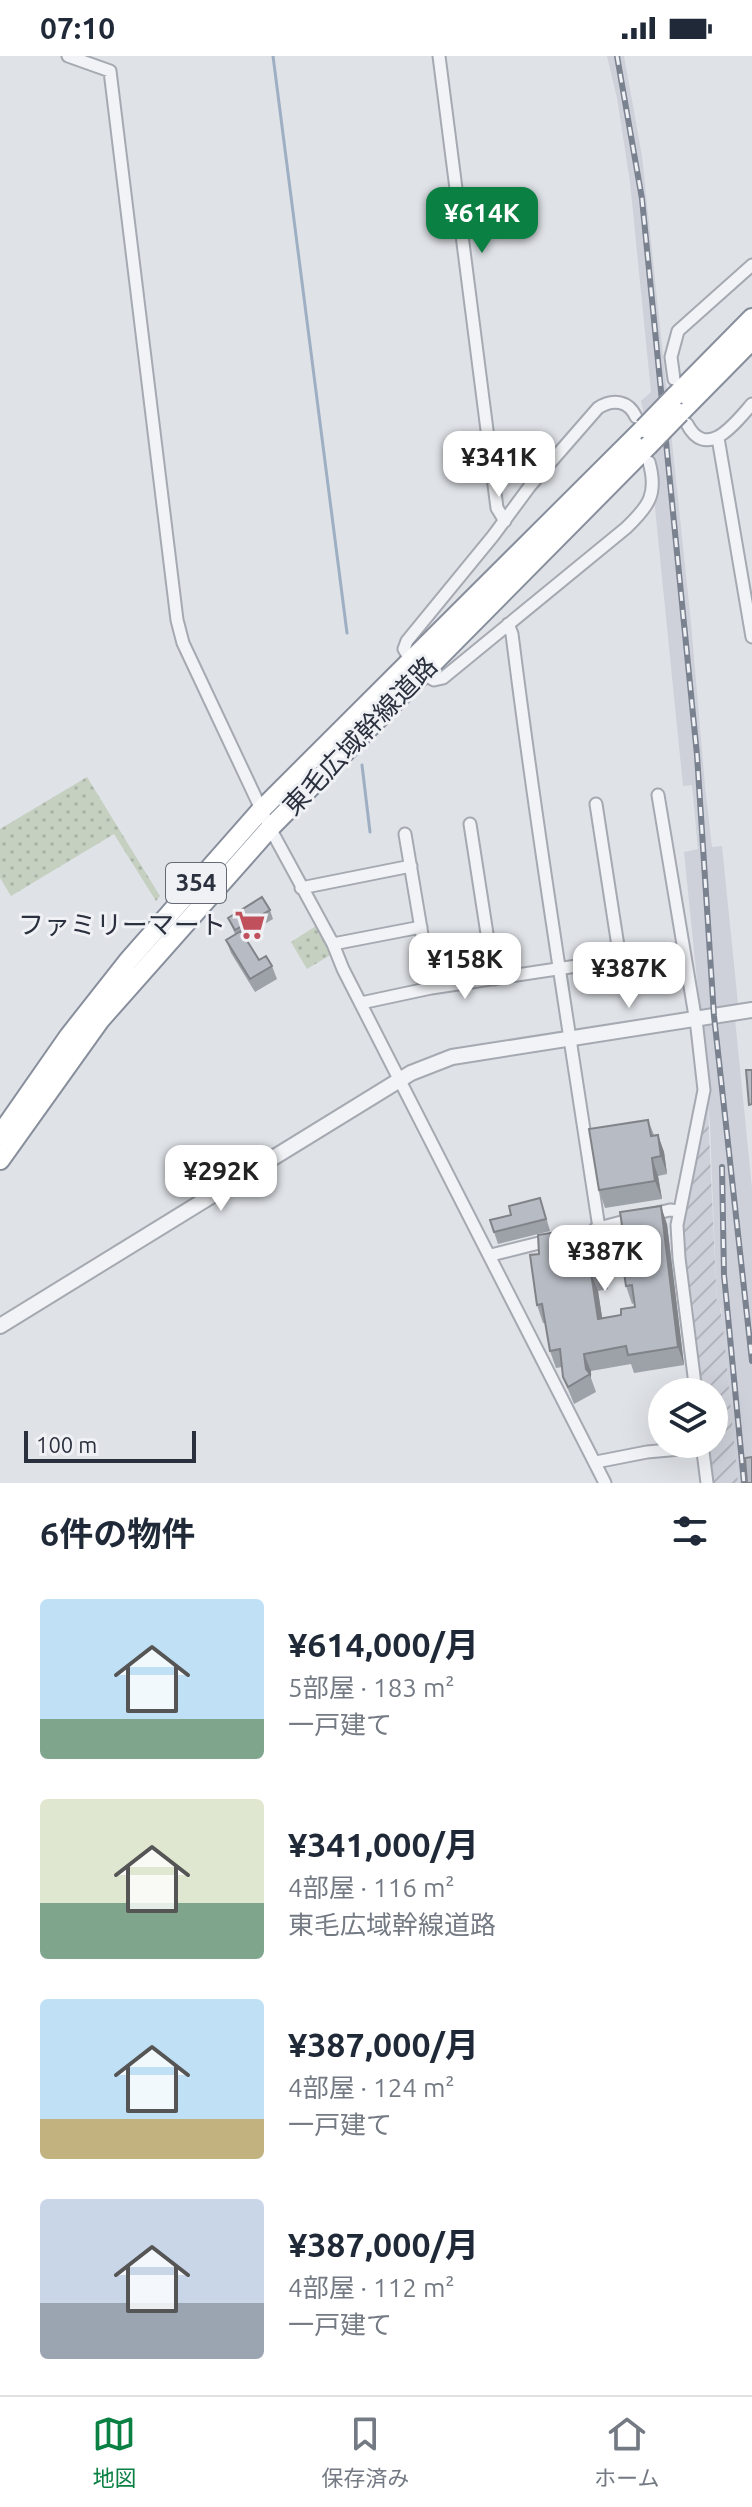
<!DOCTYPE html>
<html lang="ja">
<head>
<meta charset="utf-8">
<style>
  body { margin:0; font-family:Ubuntu,"Noto Sans JP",sans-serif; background:#f6f6f7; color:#1f2937; height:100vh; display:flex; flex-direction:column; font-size:30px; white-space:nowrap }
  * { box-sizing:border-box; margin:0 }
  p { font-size:26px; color:#747a83 }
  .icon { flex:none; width:44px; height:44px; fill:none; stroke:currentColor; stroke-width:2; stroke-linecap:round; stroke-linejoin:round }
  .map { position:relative; height:1427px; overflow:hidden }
  .drawer { display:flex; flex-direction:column; background:#fff; flex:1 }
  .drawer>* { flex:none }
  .tools { position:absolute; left:648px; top:1322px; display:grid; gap:16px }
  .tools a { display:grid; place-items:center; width:80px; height:80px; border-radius:50%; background:#fff; box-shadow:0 8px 32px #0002; font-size:40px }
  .scale { position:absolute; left:24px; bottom:20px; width:172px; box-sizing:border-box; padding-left:8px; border:4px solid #2a303d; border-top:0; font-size:22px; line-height:28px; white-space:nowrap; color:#2a303d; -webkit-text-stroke:6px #eff1f5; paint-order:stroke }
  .price { position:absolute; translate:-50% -68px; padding:0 18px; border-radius:16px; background:#fff; color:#222; font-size:26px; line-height:52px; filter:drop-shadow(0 2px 4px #0008) }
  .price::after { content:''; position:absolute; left:50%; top:48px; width:24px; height:18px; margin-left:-12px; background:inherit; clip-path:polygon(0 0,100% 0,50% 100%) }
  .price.active { background:#0b8043; color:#fff }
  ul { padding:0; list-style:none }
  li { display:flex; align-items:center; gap:24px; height:200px; padding:0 40px }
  li span { display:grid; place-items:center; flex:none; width:224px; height:160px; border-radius:8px; color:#555 }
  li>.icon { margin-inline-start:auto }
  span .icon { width:96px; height:96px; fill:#fffc; stroke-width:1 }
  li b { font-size:34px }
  h2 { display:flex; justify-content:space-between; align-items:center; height:96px; padding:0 40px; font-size:34px }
  .status { display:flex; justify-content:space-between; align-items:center; height:56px; padding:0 40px; background:#fff; direction:ltr }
  .status svg { height:22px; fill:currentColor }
  .tab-bar { display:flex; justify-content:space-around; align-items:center; height:112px; border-top:2px solid #e0e1e3; background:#fff; font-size:22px; color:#747a83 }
  .tab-bar a { display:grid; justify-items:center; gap:4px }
  .tab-bar .active { color:#0b8043 }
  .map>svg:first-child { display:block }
  .built { fill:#ced1d9 }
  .industrial { fill:url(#industrial-furrows) }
  .grass { fill:url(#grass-dots) }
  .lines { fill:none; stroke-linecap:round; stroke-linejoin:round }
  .stream { stroke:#9eafc4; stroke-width:3 }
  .minor-casing { stroke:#a5a9b1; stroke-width:15 }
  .tertiary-casing { stroke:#a5a9b1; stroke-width:18 }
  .trunk-casing { stroke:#888f9c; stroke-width:22 }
  .minor { stroke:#f2f3f6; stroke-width:11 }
  .tertiary { stroke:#f2f3f6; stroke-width:14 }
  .trunk { stroke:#fff; stroke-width:18 }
  .rail-casing { stroke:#7a818f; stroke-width:6 }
  .rail { stroke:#eff1f5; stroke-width:3; stroke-dasharray:9; stroke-linecap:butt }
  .trunk-bridge-casing { stroke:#888f9c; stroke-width:22; stroke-linecap:butt }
  .trunk-bridge { stroke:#fff; stroke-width:18 }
  .wall { fill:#9da1a8 }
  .shaded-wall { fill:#808388 }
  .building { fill:#b7bbc3; stroke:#808388; stroke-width:2 }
  .labels { text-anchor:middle; stroke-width:6; stroke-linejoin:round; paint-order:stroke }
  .shield { fill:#eff1f5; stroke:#656a74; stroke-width:2 }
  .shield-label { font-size:24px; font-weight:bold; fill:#2a303d }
  .street-label { font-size:26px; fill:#2a303d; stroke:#eff1f5 }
  .poi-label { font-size:26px; fill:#2a303d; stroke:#eff1f5; text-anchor:end }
</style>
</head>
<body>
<div class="status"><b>07:10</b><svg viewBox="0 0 49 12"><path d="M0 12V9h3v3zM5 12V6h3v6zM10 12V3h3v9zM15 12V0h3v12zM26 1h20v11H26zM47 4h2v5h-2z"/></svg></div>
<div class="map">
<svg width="752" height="1427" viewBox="0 0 752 1427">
  <defs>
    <pattern id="industrial-furrows" width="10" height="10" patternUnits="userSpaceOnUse" patternTransform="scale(2)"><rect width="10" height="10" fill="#ced1d9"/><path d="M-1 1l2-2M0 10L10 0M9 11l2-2" fill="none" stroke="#b1b4bb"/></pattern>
    <pattern id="grass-dots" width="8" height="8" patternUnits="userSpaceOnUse" patternTransform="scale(2)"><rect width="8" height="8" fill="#c5d0c1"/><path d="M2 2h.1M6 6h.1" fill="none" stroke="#a9b3a7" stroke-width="1.8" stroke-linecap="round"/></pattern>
  </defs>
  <rect width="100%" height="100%" fill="#dfe2e7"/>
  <!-- built -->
  <path class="built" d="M 607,0 L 624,0 L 642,100 L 691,567 L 705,730 L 712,791 L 722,790 L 738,948 L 700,954 L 684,796 L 698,793 L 692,729 L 683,730 L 655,452 L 656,413 L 641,345 L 651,336 L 630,126 L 617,42 Z
    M 735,963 L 752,1132 L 752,1427 L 738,1427 L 721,1252 L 717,1251 L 710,1070 L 701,974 L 704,968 Z"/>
  <!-- industrial -->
  <path class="industrial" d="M 707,1034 L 717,1250 L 720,1251 L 723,1270 L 738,1427 L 711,1427 L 707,1388 L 714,1388 L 714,1336 L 700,1336 L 683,1214 L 682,1171 Z"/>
  <!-- grass -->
  <path class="grass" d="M 87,721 L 160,840 L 156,845 L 114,778 L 11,840 L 0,822 L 0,773 Z
    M 316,870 L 332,898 L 307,913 L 291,886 Z"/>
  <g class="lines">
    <!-- stream -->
    <path class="stream" d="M 273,0 L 347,577
      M 362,709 L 370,776"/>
    <!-- minor casing -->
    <g class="minor-casing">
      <path id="minor" d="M 68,0 L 110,15 L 177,564 L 183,587 L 270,772 L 333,888 L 343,913 L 605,1427
        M 439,0 L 497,452 L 505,465
        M 674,323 L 671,301 L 678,275 L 752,209
        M 687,368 C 707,406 736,366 752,348
        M 718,382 L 752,581
        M 508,568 L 512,578 C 537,777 569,974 599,1172
        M 411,605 L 404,593 L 407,585 L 493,480 L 530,430 L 598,352 C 613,342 629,345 636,361
        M 422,617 L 434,624 L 443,622 L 626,472 C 649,450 658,438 649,406
        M 658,739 L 697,972 L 704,1034 L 677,1169 L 679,1202 L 696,1336
        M 596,748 L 620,903
        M 470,768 L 494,923
        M 405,778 L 431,932
        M 301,832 L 411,810
        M 333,888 L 421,871
        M 361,947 L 431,932 L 683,894
        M 649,1159 L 670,1154 L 680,1155
        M 595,1173 L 633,1163
        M 491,1199 L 551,1184
        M 702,1388 L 707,1427
        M 596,1406 L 647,1396 L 702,1391"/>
    </g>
    <!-- tertiary casing -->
    <g class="tertiary-casing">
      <path id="tertiary" d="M 0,1270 L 411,1017 L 452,1001 L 752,954"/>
    </g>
    <!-- trunk casing -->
    <g class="trunk-casing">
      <path id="trunk" d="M 675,340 L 752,262
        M 680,357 L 752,284
        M 0,1079 L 69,980 L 128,905 L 261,754 L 644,372
        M 0,1104 L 100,964 L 270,772 L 648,390"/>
    </g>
    <!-- minor -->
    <use href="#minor" class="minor"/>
    <!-- tertiary -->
    <use href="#tertiary" class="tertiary"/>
    <!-- trunk -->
    <use href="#trunk" class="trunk"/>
    <!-- rail casing -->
    <g class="rail-casing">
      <path id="rail" d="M 617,0 L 642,143 L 697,699 L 714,960 L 752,1305
        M 722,1111 L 724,1219 L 744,1427"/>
    </g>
    <!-- rail -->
    <use href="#rail" class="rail"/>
    <!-- trunk-bridge casing -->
    <g class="trunk-bridge-casing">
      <path id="trunk-bridge" d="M 644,372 L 675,340
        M 648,390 L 680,357"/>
    </g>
    <!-- trunk-bridge -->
    <use href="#trunk-bridge" class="trunk-bridge"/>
  </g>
  <!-- wall -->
  <path class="wall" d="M 270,854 L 273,863 L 244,880 L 259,904 L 272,910 L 277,923 L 255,936 L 231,897 L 226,884 L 235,878 L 228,862 Z
    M 648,1064 L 654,1079 L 658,1079 L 664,1096 L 667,1118 L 658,1120 L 662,1143 L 605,1152 L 599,1134 Z
    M 544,1154 L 550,1175 L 498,1188 L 490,1164 Z
    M 667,1168 L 684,1309 L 634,1317 L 631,1308 L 591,1315 L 591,1322 L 596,1336 L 574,1348 L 563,1321 L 562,1311 L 556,1312 L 550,1295 L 545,1267 L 543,1267 L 537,1249 L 600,1187 L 608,1233 L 598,1235 L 602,1262 L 621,1259 L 635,1251 L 634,1247 L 632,1248 L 626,1230 L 627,1203 Z"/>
  <!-- shaded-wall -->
  <path class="shaded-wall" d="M 658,1079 L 664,1096 L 667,1118 L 661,1100 Z
    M 652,1102 L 658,1120 L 662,1143 L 655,1125 Z
    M 661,1150 L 667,1168 L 684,1309 L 678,1291 Z
    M 594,1170 L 600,1187 L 608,1233 L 601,1215 Z
    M 591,1217 L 598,1235 L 605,1280 L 598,1263 Z
    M 584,1298 L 591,1315 L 591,1322 L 586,1313 Z"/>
  <!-- building -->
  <path class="building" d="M 262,841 L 270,854 L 235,874 L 228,862 Z
    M 241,875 L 259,904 L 266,900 L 272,910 L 250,923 L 226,884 Z
    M 746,1014 L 752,1014 L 752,1048 L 749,1049 Z
    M 648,1064 L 651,1080 L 658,1079 L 661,1100 L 652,1102 L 655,1125 L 599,1134 L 589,1073 Z
    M 540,1142 L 546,1163 L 494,1176 L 490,1164 L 511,1159 L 509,1150 Z
    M 661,1150 L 678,1291 L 628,1299 L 626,1290 L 584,1298 L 586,1313 L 590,1318 L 568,1331 L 563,1321 L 560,1293 L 550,1295 L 542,1248 L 537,1249 L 530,1199 L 539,1198 L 538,1179 L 594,1170 L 601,1215 L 591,1217 L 598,1263 L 621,1259 L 621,1253 L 635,1251 L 632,1229 L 626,1230 L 622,1203 L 627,1203 L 620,1156 Z
    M 752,1401 L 752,1427 L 747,1427 L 745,1402 Z"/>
  <!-- icons -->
  <defs>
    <g id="supermarket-bare" transform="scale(2.4)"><path d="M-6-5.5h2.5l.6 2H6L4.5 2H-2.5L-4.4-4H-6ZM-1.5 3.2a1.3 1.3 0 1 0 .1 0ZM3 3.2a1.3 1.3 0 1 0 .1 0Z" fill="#c1505d" stroke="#eff1f5" stroke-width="2.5" paint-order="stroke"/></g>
  </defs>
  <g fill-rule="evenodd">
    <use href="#supermarket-bare" x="250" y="869"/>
  </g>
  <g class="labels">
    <!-- shield labels -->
    <rect class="shield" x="166" y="807" width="60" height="40" rx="6"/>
    <g class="shield-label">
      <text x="196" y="835">354</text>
    </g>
    <!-- street labels -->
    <g class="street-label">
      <text transform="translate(360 680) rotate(-46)" y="9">東毛広域幹線道路</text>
    </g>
    <!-- poi labels -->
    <g class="poi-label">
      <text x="226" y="878">ファミリーマート</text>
    </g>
  </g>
</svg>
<div class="tools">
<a><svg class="icon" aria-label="layers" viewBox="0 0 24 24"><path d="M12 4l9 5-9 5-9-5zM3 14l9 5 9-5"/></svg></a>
</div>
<div class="scale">100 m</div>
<b class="price active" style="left:482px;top:199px">¥614K</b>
<b class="price" style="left:499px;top:443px">¥341K</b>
<b class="price" style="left:465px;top:945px">¥158K</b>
<b class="price" style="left:629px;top:954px">¥387K</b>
<b class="price" style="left:221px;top:1157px">¥292K</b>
<b class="price" style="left:605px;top:1237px">¥387K</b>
</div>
<section class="drawer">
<h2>6件の物件<svg class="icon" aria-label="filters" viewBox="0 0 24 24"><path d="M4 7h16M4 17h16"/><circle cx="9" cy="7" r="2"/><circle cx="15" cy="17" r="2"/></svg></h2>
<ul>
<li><span style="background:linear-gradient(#bfe0f5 75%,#7fa58c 0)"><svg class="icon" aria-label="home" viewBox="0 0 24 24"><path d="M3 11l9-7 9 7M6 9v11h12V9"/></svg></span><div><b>¥614,000/月</b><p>5部屋 · 183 m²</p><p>一戸建て</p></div></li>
<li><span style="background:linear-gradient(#dfe7d0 65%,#7fa58c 0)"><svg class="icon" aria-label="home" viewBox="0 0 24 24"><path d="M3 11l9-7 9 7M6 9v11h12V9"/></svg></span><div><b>¥341,000/月</b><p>4部屋 · 116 m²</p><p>東毛広域幹線道路</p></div></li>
<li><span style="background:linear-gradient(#bfe0f5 75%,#c2b280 0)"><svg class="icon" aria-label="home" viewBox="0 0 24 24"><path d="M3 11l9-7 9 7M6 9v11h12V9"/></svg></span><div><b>¥387,000/月</b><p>4部屋 · 124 m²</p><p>一戸建て</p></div></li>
<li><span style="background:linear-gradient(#c9d6e8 65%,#9aa5b1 0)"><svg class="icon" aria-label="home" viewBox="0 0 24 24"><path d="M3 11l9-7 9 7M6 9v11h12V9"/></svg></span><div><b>¥387,000/月</b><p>4部屋 · 112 m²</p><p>一戸建て</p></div></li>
</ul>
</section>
<nav class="tab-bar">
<a class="active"><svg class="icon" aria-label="map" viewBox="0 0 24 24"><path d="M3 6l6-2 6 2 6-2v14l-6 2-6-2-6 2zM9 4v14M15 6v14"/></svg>地図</a>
<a><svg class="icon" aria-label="saved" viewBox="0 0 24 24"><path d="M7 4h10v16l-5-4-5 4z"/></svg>保存済み</a>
<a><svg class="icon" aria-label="home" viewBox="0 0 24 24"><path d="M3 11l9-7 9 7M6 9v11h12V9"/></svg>ホーム</a>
</nav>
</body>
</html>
